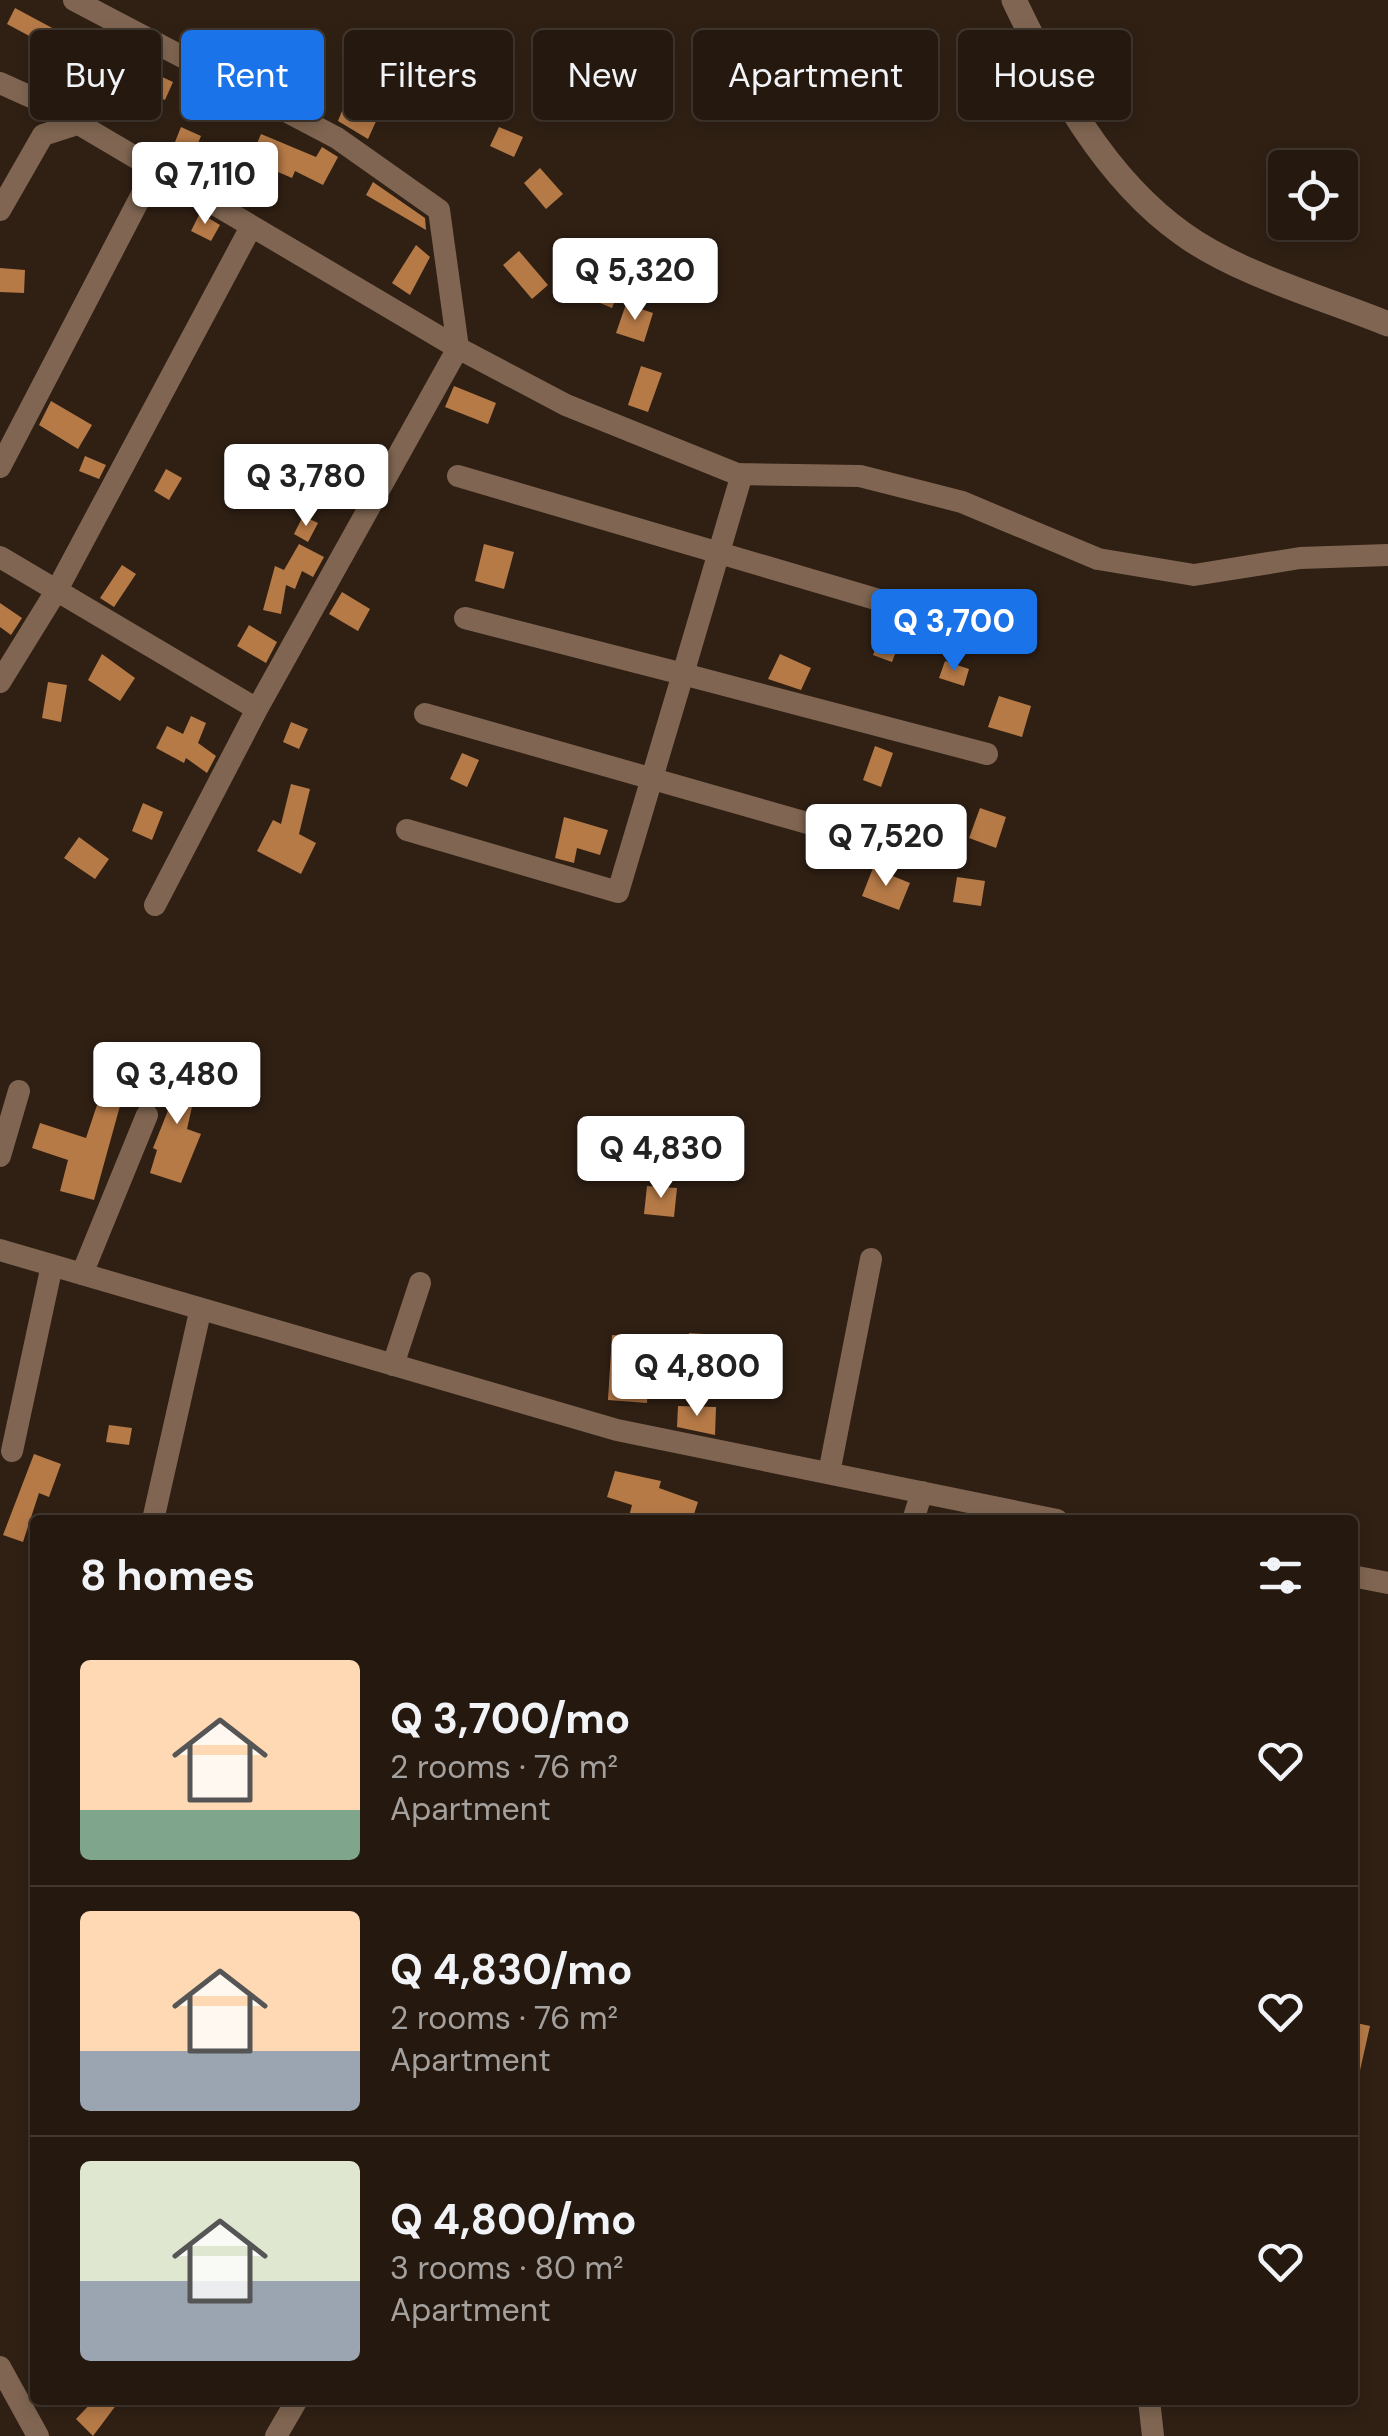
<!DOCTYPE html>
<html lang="en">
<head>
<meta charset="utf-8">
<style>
  body { margin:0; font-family:"DM Sans",sans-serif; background:#30251d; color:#f1f3f6; height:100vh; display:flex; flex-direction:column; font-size:38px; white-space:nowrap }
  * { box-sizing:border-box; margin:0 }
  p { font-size:32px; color:#a3a09e }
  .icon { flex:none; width:55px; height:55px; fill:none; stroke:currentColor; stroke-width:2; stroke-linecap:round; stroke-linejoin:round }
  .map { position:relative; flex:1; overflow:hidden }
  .details { position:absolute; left:30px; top:1515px; width:1328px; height:890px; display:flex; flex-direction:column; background:#24180f; border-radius:10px; box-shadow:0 5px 15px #0003,0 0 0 2px #41372f }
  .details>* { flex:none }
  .guide { position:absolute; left:30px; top:30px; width:1330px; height:90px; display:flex; gap:20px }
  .buttons { position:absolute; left:1268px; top:150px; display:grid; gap:20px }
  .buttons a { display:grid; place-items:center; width:90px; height:90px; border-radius:10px; background:#24180f; box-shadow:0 5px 15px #0003,0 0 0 2px #41372f; font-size:50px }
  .price { position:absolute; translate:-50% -85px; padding:0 22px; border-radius:10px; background:#fff; color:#222; font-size:32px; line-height:65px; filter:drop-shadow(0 2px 5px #0008) }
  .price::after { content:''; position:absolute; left:50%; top:60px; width:30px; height:22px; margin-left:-15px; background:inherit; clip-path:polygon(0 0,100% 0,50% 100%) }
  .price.on { background:#1a73e8; color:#fff }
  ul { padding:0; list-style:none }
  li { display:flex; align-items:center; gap:30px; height:250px; padding:0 50px }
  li+li { border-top:2px solid #41372f }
  li span { display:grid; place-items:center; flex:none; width:280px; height:200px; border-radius:10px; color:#555 }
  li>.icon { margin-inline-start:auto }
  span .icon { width:120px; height:120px; fill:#fffc; stroke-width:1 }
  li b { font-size:42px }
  h2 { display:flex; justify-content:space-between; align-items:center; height:120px; padding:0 50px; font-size:42px }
  .pill { padding:0 35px; border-radius:10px; background:#24180f; box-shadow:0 5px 15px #0003,0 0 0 2px #41372f; font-size:35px; line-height:90px }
  .pill.on { background:#1a73e8; color:#fff }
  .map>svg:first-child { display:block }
  .building { fill:#b67a47 }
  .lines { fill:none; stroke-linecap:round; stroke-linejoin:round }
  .minor { stroke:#806652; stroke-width:22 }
  .tertiary { stroke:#806652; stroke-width:25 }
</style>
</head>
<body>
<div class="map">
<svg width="1388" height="2436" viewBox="0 0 1388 2436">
  <rect width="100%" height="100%" fill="#302014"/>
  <!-- building -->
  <path class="building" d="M 15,8 L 82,44 L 74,60 L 7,24 Z
    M 143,68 L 173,82 L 165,100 L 135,86 Z
    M 374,76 L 393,84 L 368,139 L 338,121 L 344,106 L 359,112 Z
    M 181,127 L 201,136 L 191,160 L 171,152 Z
    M 499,127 L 523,137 L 514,157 L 490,146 Z
    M 261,134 L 316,157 L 322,147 L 338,157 L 323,185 L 295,171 L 292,178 L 250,160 Z
    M 540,168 L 563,194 L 546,209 L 524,183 Z
    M 373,182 L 425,218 L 426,230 L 366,195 Z
    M 200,213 L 220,225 L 211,241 L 191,231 Z
    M 416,245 L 430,257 L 410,295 L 392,283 Z
    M 519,251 L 548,285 L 532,299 L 503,265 Z
    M 0,268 L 25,270 L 24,293 L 0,292 Z
    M 599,272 L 622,282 L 612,308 L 588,298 Z
    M 626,304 L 653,313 L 644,342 L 616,333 Z
    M 641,366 L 662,373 L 648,412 L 628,405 Z
    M 454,386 L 496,403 L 488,424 L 445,407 Z
    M 51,401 L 92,425 L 78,449 L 39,425 Z
    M 85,456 L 106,465 L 99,479 L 79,471 Z
    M 166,469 L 182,478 L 169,500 L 154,491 Z
    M 303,516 L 318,523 L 308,542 L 294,534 Z
    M 299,544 L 324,557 L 313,577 L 302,571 L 295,589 L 286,585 L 281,614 L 263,610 L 275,566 L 284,570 Z
    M 484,544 L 514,552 L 504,589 L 475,581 Z
    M 122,565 L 136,574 L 114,607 L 100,598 Z
    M 342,592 L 370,609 L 358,631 L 329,614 Z
    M 0,603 L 22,618 L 11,635 L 0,627 Z
    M 249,625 L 277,642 L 266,663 L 237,646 Z
    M 883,629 L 902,636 L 892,662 L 873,655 Z
    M 102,654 L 135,678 L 120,701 L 88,680 Z
    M 780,654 L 811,668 L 801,690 L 768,679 Z
    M 945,661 L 969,669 L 964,686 L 939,678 Z
    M 48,682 L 67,685 L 61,722 L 42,718 Z
    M 999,696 L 1031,706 L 1022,737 L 988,727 Z
    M 191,716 L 206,723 L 198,743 L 216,756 L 207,773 L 186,758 L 184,763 L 156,748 L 167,726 L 183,734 Z
    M 291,722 L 308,729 L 299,749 L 283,742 Z
    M 875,746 L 893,753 L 881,787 L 863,780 Z
    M 462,753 L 479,760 L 467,787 L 450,779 Z
    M 291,784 L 310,789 L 299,834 L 316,843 L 301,874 L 257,851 L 273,820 L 281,824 Z
    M 143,803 L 163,812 L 152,840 L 132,831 Z
    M 980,808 L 1006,817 L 996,848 L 969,838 Z
    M 564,817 L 608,830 L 600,855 L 577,848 L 574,863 L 555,858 Z
    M 79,837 L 109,859 L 95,879 L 64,858 Z
    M 873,868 L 910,883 L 899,910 L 862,896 Z
    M 957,877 L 985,881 L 981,906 L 953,902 Z
    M 173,1065 L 200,1071 L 187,1129 L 201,1134 L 181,1183 L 150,1173 L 157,1150 L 153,1148 L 171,1103 L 164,1101 Z
    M 102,1090 L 123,1095 L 94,1200 L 60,1191 L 68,1160 L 32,1148 L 40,1123 L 86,1138 Z
    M 647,1186 L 677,1188 L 674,1217 L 644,1214 Z
    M 689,1333 L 719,1335 L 717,1370 L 686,1369 Z
    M 612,1335 L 651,1338 L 647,1403 L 608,1400 Z
    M 678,1406 L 716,1407 L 715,1435 L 677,1427 Z
    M 109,1425 L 132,1428 L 129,1445 L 106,1442 Z
    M 34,1454 L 61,1464 L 49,1497 L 39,1493 L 23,1542 L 3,1535 Z
    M 615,1471 L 661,1481 L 659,1488 L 698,1502 L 692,1520 L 628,1520 L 632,1505 L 607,1497 Z
    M 1352,2022 L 1370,2026 L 1359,2075 L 1352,2074 Z
    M 94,2400 L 120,2400 L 93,2436 L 76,2419 Z"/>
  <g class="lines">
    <!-- minor -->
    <path class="minor" d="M 74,0 L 337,138 L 439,210 L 458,348 L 257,709 L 155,905
      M 0,83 L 40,101 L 458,348 L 566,405 L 737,474 L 860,476 L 962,502 L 1098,559 L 1194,575 L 1300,558 L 1388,555
      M 0,210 L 43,135 L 77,124
      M 0,467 L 154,171
      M 742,474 L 683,674 L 987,754
      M 458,476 L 1025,643
      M 0,557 L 257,709
      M 0,682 L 58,588 L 251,227
      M 425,714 L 902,850
      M 407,830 L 618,892 L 683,674 L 465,618
      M 0,1156 L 19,1091
      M 0,1250 L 617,1430 L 1057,1520
      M 82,1274 L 147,1115
      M 393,1365 L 420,1283
      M 12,1451 L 52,1265
      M 829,1473 L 871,1259
      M 153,1520 L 200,1312
      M 913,1520 L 922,1492
      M 1352,1576 L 1388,1583
      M 0,2367 L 38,2436
      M 1149,2400 L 1153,2436
      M 276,2436 L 297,2400"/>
    <!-- tertiary -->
    <path class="tertiary" d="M 1014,0 C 1055,86 1104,178 1183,234 C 1238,274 1325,298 1388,324"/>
  </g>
</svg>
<div class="buttons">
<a><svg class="icon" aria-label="locate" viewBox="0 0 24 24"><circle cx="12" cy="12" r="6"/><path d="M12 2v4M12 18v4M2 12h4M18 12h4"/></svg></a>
</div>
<b class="price" style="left:205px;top:227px">Q 7,110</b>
<b class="price" style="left:635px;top:323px">Q 5,320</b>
<b class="price" style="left:306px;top:529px">Q 3,780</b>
<b class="price on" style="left:954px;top:674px">Q 3,700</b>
<b class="price" style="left:886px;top:889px">Q 7,520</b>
<b class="price" style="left:177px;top:1127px">Q 3,480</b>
<b class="price" style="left:661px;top:1201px">Q 4,830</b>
<b class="price" style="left:697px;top:1419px">Q 4,800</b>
<div class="guide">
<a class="pill">Buy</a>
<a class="pill on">Rent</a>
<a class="pill">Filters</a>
<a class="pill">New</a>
<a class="pill">Apartment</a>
<a class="pill">House</a>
</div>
<section class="details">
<h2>8 homes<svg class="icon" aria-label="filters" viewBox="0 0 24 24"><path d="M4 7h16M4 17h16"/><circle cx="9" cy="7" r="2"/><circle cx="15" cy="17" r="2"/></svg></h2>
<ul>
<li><span style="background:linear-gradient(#ffd9b3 75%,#7fa58c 0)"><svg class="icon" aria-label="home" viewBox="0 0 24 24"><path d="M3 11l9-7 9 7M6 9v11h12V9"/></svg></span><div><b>Q 3,700/mo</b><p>2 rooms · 76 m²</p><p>Apartment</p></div><svg class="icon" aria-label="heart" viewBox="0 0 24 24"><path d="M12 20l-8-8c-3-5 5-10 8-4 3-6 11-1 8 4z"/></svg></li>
<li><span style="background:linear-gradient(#ffd9b3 70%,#9aa5b1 0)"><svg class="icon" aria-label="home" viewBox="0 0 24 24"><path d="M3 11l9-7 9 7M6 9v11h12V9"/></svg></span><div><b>Q 4,830/mo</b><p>2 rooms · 76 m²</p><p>Apartment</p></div><svg class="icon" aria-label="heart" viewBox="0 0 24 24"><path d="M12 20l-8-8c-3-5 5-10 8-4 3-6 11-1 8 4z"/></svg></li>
<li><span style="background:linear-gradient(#dfe7d0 60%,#9aa5b1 0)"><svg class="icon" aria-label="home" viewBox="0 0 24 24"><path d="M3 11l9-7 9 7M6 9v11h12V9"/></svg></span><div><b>Q 4,800/mo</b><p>3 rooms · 80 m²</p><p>Apartment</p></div><svg class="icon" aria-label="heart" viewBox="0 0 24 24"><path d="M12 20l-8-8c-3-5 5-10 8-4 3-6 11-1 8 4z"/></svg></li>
</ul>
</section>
</div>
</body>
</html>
